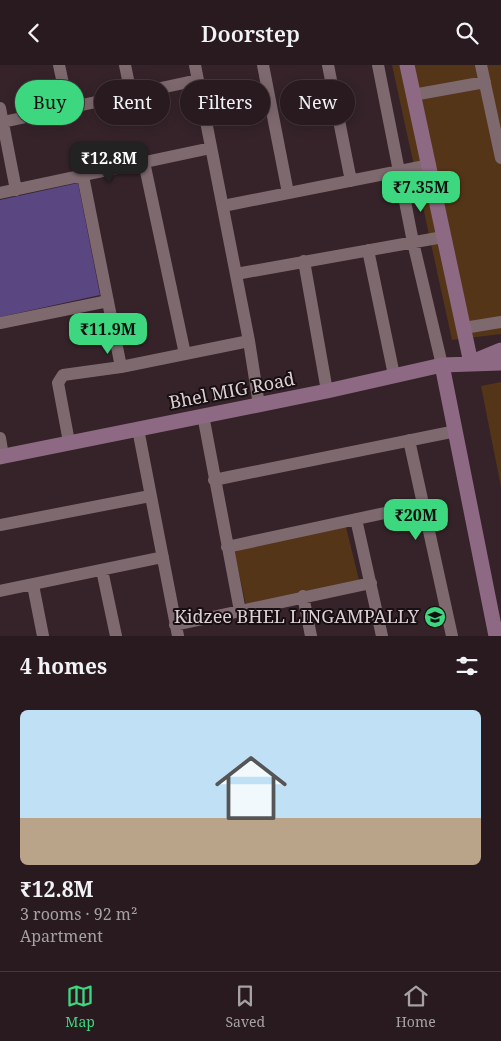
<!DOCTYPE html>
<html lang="en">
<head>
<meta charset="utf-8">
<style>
  body { margin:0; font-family:"Noto Serif",serif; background:#302328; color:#f1f3f6; height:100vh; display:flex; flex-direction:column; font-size:19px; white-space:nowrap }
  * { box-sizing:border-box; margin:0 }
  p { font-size:16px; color:#a5a1a4 }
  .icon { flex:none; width:28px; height:28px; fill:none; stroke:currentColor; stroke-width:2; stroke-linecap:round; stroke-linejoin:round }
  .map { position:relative; height:571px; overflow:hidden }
  .side { display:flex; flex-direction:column; background:#281a1f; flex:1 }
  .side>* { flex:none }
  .hud { position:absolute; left:15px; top:15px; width:471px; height:45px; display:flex; gap:10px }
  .price { position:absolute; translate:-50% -42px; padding:0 11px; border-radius:10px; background:#3cd77e; color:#111; font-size:16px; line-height:32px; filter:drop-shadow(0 1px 2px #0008) }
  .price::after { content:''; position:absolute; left:50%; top:30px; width:15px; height:11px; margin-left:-8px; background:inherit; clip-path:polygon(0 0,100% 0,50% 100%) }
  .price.current { background:#222; color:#fff }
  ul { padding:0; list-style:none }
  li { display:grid; align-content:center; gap:10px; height:265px; padding:0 20px }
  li+li { border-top:1px solid #44383d }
  li span { display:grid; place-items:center; height:155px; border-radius:8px; color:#555 }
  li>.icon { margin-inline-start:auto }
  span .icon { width:90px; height:90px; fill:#fffc; stroke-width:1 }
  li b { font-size:21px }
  h2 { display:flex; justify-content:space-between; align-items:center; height:60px; padding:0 20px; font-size:21px }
  .pill { padding:0 18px; border-radius:22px; background:#281a1f; box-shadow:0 2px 12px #0003,0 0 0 1px #44383d; font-size:18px; line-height:45px }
  .pill.current { background:#3cd77e; color:#111 }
  header { display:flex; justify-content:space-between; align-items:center; height:65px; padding:0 20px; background:#281a1f; font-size:22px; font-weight:600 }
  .tab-bar { display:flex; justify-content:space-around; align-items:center; height:70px; border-top:1px solid #44383d; background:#281a1f; font-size:14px; color:#a5a1a4 }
  .tab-bar a { display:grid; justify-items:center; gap:2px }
  .tab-bar .current { color:#3cd77e }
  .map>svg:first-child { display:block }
  .green { fill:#553518 }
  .water { fill:#5a4781 }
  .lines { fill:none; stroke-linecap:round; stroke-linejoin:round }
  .street { stroke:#7e696f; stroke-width:12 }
  .secondary { stroke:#8e6983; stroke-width:15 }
  .labels { text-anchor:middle; stroke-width:4; stroke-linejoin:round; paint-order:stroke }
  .street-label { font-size:18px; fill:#dcd0d3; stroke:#170f12 }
  .poi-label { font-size:18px; fill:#dcd0d3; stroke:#170f12; text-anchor:end }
</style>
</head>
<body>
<header><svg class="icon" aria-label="back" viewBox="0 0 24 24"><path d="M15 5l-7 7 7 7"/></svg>Doorstep<svg class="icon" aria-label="search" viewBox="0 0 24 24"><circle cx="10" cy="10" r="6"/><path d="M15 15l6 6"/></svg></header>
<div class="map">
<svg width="501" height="571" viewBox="0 0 501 571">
  <rect width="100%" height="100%" fill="#352329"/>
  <!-- green -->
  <path class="green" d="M 392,0 L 501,0 L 501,269 L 452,275 Z
    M 501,317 L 501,422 L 481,321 Z
    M 346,462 L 359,515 L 246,540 L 234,485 Z"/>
  <!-- water -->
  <path class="water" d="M 78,118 L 100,230 L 0,252 L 0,135 Z"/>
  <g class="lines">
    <!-- street -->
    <path class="street" d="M 59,0 L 68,42
      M 125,0 L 131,29
      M 195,0 L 249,276 L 259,340
      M 263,0 L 288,128
      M 328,0 L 351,116
      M 378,0 L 413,177 L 442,300
      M 481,0 L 501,93
      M 413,30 L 485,17
      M 0,43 L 16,125
      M 3,57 L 198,15
      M 144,97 L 185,289
      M 83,111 L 121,302
      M 0,128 L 211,83
      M 223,141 L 430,100
      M 368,185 L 394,310
      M 304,196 L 327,326
      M 236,209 L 443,172
      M 0,258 L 108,236
      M 464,263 L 501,257
      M 203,350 L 240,546
      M 138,364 L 178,571
      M 0,373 L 3,391
      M 409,375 L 452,571
      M 69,377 L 58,318 L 63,310 L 121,302 L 249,276
      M 214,415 L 456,366
      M 356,454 L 382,571
      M 0,460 L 150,431
      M 227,482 L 422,440
      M 102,505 L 116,571
      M 33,520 L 43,571
      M 0,526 L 163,492
      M 303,531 L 311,571
      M 175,560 L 371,518"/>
    <!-- secondary -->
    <path class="secondary" d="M 407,0 L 471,298
      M 472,297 L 501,285
      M 442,300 L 496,571
      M 0,392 L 327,326 L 442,300 L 501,298"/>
  </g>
  <!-- icons -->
  <defs>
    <g id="university-disc" transform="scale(1.125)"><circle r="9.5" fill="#3cd77e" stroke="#170f12"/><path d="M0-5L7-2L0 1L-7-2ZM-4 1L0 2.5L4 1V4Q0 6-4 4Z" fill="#111"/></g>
  </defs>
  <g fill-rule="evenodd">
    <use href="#university-disc" x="435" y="552"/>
  </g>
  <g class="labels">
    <!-- street labels -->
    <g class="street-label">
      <text transform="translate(232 326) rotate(-11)" y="6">Bhel MIG Road</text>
    </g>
    <!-- poi labels -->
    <g class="poi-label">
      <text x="419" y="558">Kidzee BHEL LINGAMPALLY</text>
    </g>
  </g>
</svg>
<b class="price current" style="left:109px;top:119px">₹12.8M</b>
<b class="price" style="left:421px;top:148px">₹7.35M</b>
<b class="price" style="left:108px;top:290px">₹11.9M</b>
<b class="price" style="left:416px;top:476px">₹20M</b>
<div class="hud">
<a class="pill current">Buy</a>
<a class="pill">Rent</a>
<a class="pill">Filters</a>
<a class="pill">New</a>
</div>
</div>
<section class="side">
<h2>4 homes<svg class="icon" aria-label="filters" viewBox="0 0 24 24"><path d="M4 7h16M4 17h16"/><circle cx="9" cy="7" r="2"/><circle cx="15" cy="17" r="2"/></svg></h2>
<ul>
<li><span style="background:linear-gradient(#bfe0f5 70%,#b9a48a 0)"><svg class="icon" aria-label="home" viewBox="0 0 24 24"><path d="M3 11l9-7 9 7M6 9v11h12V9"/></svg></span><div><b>₹12.8M</b><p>3 rooms · 92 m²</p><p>Apartment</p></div></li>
</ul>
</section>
<nav class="tab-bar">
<a class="current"><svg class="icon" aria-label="map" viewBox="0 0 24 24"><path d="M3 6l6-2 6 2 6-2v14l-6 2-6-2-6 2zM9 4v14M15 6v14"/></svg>Map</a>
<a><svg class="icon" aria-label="saved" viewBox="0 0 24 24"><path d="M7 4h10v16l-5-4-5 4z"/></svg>Saved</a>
<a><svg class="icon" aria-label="home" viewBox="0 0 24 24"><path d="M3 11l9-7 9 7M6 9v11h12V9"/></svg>Home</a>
</nav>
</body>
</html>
